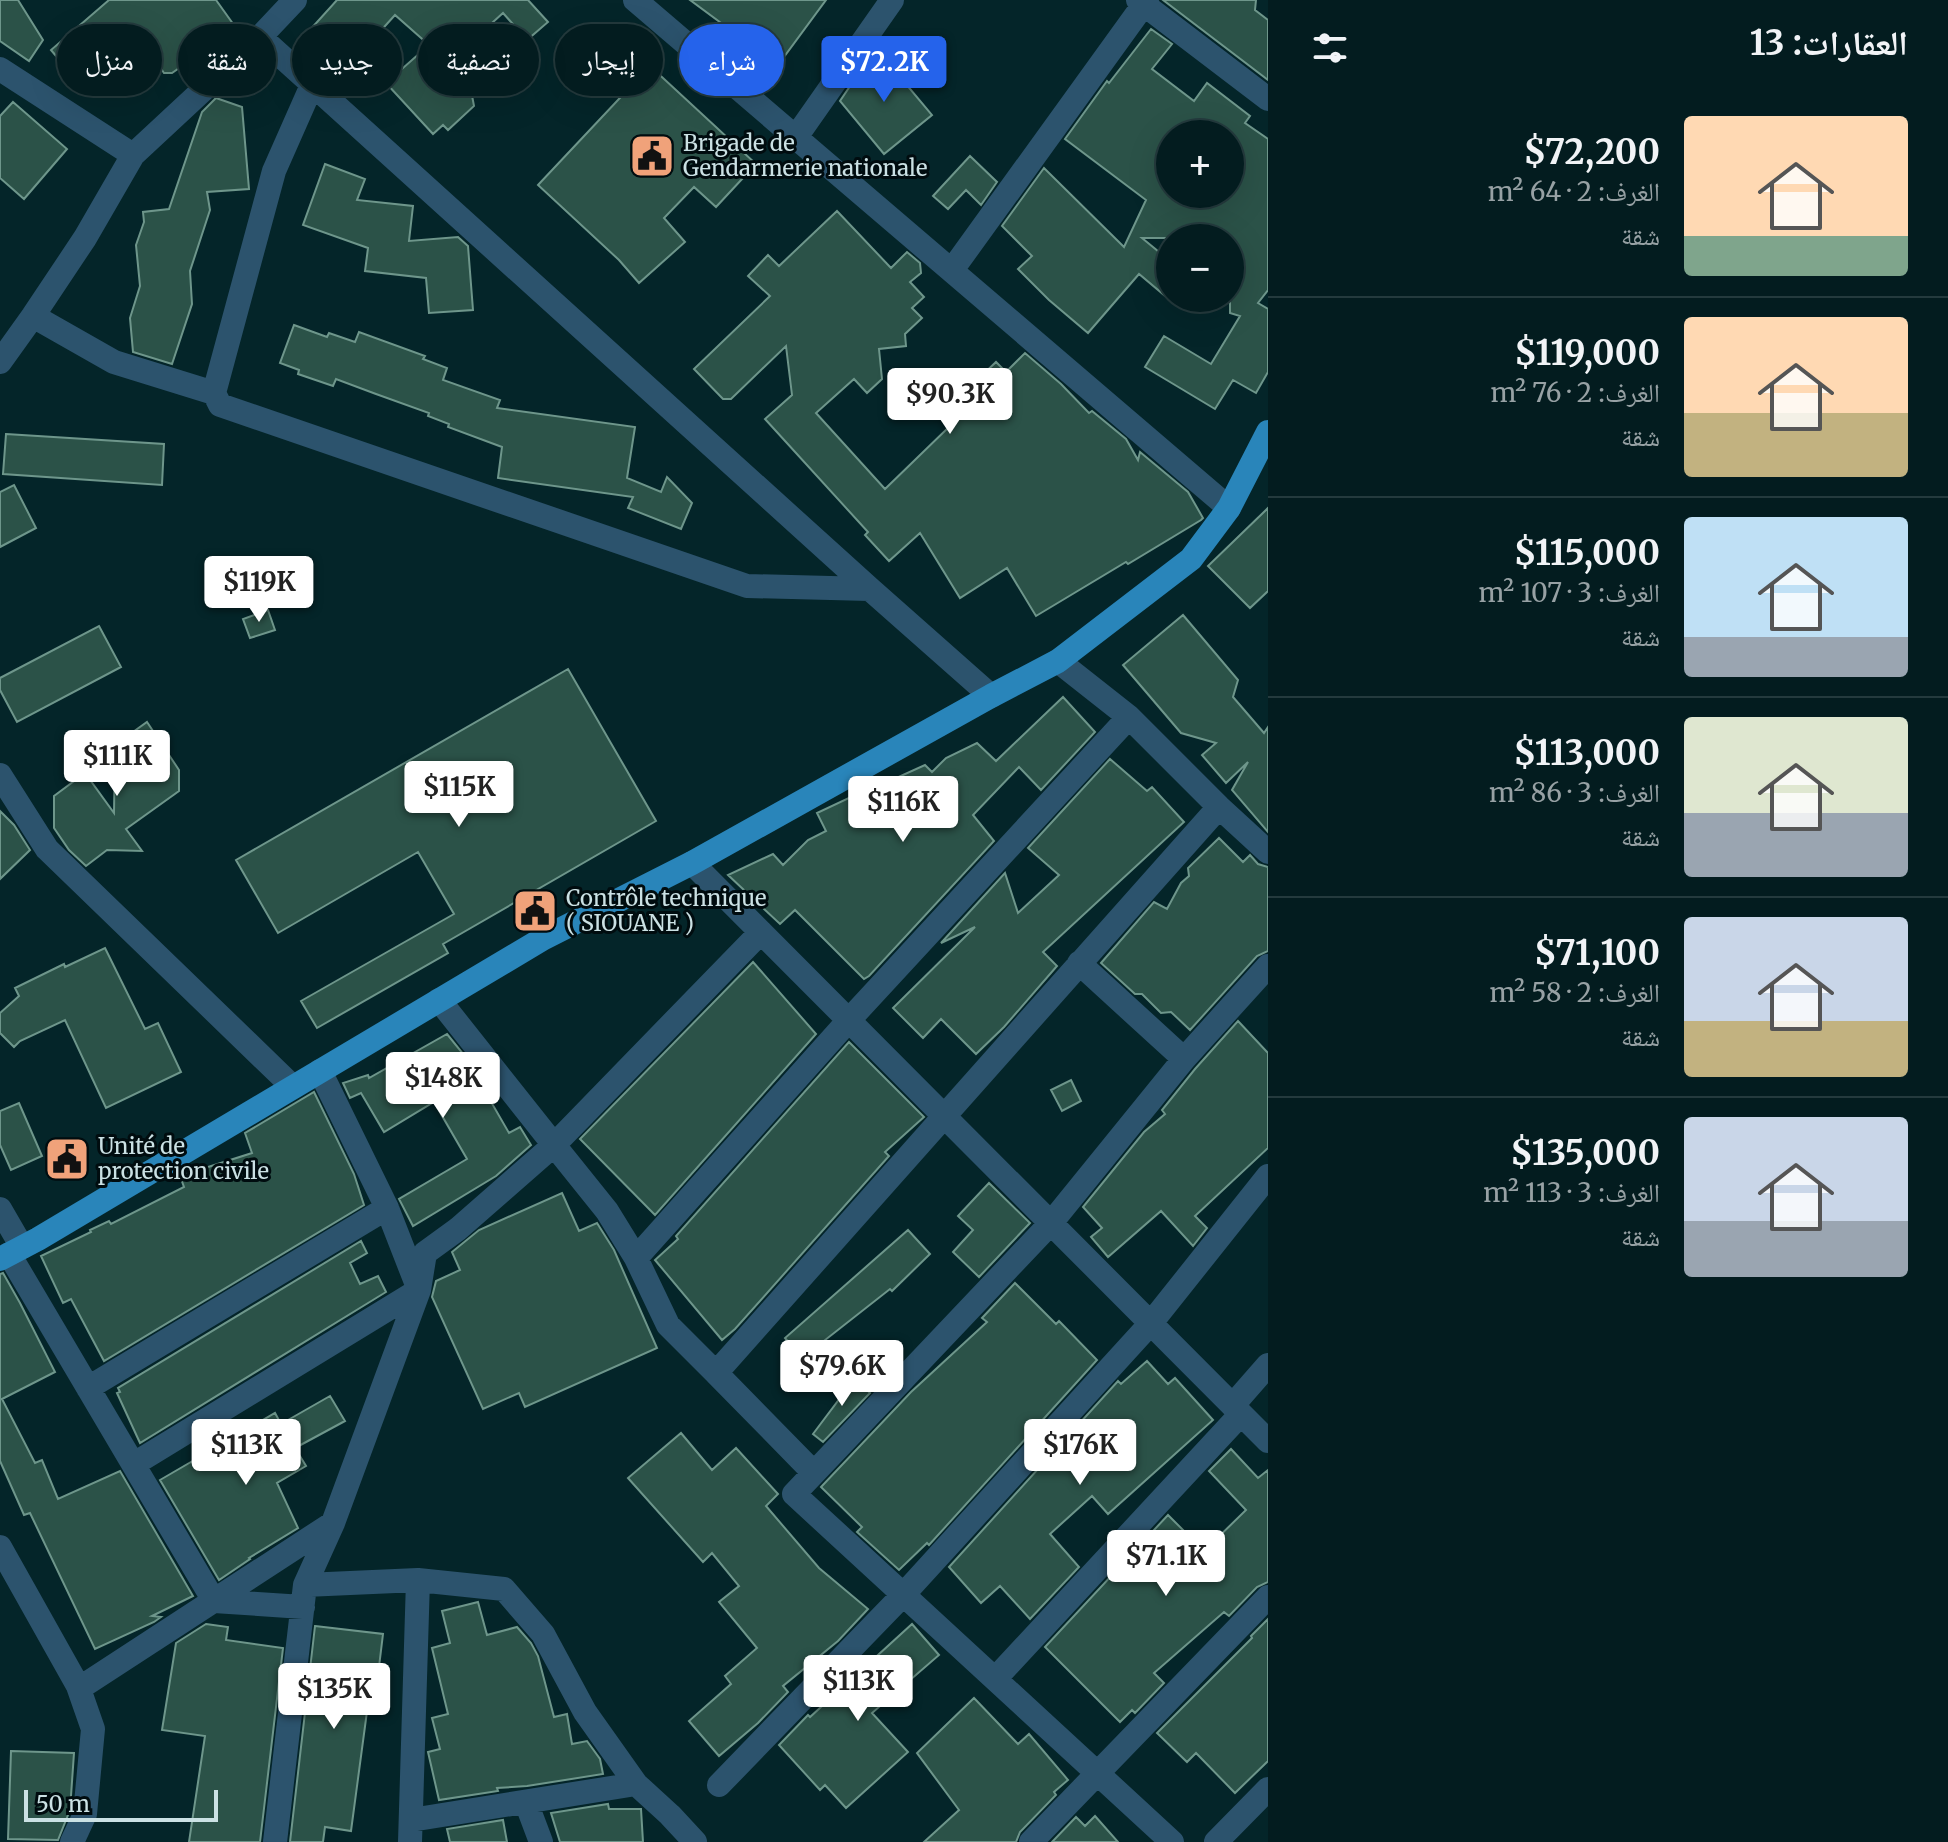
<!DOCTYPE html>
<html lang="ar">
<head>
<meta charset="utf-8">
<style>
  body { margin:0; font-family:Merriweather,"Noto Naskh Arabic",serif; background:#11292c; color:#f1f3f6; direction:rtl; height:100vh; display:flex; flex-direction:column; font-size:30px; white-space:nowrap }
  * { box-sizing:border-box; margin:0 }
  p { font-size:26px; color:#97a1a4 }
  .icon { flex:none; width:44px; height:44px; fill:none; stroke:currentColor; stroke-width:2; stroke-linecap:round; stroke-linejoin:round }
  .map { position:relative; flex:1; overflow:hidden; direction:ltr }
  .sheet { display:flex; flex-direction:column; background:#031c1f; width:680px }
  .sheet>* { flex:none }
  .hud { position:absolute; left:24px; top:24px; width:760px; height:72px; direction:rtl; display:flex; gap:16px }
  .tools { position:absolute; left:1156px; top:120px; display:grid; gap:16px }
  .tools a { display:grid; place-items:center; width:88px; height:88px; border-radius:50%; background:#031c1f; box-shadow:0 8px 32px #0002,0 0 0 2px #243a3d; font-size:40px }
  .scale { position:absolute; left:24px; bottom:20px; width:194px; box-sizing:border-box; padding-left:8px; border:4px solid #cbe1e4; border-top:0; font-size:22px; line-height:28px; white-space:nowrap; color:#cbe1e4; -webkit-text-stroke:6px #000c0f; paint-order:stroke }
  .price { position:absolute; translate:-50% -68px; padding:0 18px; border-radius:8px; background:#fff; color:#222; font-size:26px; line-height:52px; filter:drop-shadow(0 2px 4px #0008) }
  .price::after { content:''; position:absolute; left:50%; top:48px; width:24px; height:18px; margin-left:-12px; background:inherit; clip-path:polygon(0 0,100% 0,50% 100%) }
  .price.selected { background:#2563eb; color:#fff }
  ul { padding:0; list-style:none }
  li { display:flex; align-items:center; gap:24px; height:200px; padding:0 40px }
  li+li { border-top:2px solid #243a3d }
  li span { display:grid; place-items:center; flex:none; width:224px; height:160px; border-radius:8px; color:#555 }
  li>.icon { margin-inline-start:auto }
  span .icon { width:96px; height:96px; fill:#fffc; stroke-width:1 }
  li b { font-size:34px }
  h2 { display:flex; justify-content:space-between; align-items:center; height:96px; padding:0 40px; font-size:34px }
  .chip { padding:0 28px; border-radius:36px; background:#031c1f; box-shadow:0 8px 32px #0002,0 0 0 2px #243a3d; font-size:28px; line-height:72px }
  .chip.selected { background:#2563eb; color:#fff }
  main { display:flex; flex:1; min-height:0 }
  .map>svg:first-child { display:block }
  .building { fill:#2b5248; stroke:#6e968b; stroke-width:2; fill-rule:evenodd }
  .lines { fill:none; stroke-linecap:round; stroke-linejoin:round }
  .minor { stroke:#2c536d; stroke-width:24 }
  .primary { stroke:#2985ba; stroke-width:24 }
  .labels { text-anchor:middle; stroke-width:6; stroke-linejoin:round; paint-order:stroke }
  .poi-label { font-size:22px; fill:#cbe1e4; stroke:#000c0f; text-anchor:start }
</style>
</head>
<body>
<main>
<section class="sheet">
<h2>العقارات: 13<svg class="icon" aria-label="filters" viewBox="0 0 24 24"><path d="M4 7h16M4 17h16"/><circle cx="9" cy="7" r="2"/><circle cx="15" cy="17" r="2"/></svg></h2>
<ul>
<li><span style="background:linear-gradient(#ffd9b3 75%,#7fa58c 0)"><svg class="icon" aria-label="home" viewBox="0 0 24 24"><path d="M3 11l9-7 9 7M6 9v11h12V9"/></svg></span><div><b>$72,200</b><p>الغرف: 2 · 64 m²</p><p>شقة</p></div></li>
<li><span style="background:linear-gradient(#ffd9b3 60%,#c2b280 0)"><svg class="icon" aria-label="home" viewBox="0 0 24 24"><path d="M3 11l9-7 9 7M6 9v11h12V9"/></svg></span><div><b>$119,000</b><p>الغرف: 2 · 76 m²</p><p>شقة</p></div></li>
<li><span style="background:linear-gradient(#bfe0f5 75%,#9aa5b1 0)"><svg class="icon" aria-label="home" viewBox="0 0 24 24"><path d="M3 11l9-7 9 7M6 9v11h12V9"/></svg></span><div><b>$115,000</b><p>الغرف: 3 · 107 m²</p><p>شقة</p></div></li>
<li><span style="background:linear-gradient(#dfe7d0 60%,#9aa5b1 0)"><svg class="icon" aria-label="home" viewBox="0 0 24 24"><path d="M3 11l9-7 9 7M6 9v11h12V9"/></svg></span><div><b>$113,000</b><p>الغرف: 3 · 86 m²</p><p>شقة</p></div></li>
<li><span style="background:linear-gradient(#c9d6e8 65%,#c2b280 0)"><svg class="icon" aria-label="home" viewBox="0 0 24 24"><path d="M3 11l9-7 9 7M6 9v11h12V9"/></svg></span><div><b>$71,100</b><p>الغرف: 2 · 58 m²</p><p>شقة</p></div></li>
<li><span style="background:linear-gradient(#c9d6e8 65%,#9aa5b1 0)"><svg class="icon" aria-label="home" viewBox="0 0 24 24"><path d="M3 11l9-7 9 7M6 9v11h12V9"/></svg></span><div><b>$135,000</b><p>الغرف: 3 · 113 m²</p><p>شقة</p></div></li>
</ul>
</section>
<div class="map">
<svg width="1268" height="1842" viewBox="0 0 1268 1842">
  <rect width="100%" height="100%" fill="#042529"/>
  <!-- building -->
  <path class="building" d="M 0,0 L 18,0 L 43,40 L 29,61 L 0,41 Z
    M 109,0 L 216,0 L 236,28 L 172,73 L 164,73 L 149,51 L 98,95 L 73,66 L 68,70 L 51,50 Z
    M 337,0 L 528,0 L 548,22 L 527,40 L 503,13 L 460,52 L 467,81 L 470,85 L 474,106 L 448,130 L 443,125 L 433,134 L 386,83 L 429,45 L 395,15 L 348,67 L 309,31 Z
    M 690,0 L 826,0 L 778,65 Z
    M 1163,0 L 1256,0 L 1255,10 L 1268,20 L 1268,80 Z
    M 1151,29 L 1172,44 L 1152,69 L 1194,101 L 1207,83 L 1250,116 L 1245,123 L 1268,139 L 1268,290 L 1258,303 L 1268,309 L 1268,372 L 1256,393 L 1233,380 L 1215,409 L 1145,367 L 1164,336 L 1211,364 L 1240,316 L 1230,313 L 1230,238 L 1142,238 L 1170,261 L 1170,300 L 1139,274 L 1088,333 L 1049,300 L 1018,269 L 1032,256 L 1002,226 L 1044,168 L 1124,247 L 1146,200 L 1065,139 L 1107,81 L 1109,83 ZM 1170,134 L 1230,134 L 1230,194 L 1212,194 L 1206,202 L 1191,194 L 1170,194 Z
    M 880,53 L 932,115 L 884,154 L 840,101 L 863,67 Z
    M 650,66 L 756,164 L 716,207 L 694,187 L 664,218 L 685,242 L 639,283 L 619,260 L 538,185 Z
    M 216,98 L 242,107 L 249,189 L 207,192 L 210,210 L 190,271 L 192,304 L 172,364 L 133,352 L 130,318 L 140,286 L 136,245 L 144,222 L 143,212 L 169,209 L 202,112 Z
    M 13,102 L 67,149 L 24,199 L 0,178 L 0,116 Z
    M 970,156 L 997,182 L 981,205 L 966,190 L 948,209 L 933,196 Z
    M 325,164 L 365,179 L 357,200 L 413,206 L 409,241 L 458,237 L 468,246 L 473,310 L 429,313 L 426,278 L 365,271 L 368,248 L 303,225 Z
    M 837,211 L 891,268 L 907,252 L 920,263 L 921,273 L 910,282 L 924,297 L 912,308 L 922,318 L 905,334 L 906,346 L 879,349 L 882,379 L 867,393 L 854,379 L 816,413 L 885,489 L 985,392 L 975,382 L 996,362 L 1006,372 L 1025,353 L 1061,384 L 1089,413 L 1092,411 L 1126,439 L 1138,460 L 1140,452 L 1188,492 L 1203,518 L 1201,520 L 1128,564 L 1126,562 L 1036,616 L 1007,568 L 960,598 L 920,533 L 889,561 L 865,535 L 868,532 L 765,419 L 792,395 L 786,346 L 731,399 L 723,399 L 694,369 L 770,296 L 748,276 L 768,255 L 779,266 Z
    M 294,325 L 327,337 L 329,333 L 355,342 L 359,332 L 425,356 L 423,359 L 447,368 L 443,380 L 500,400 L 497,408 L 635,427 L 627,478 L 661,492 L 667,477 L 692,503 L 681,529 L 628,508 L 633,497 L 498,478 L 502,447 L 448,427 L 449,424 L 428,416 L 429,413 L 376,394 L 336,379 L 333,386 L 298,374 L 299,370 L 280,363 Z
    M 6,434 L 164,444 L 162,485 L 3,474 Z
    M 14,485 L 36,528 L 0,547 L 0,492 Z
    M 1268,508 L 1268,591 L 1250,608 L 1208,566 Z
    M 268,610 L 275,630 L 250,638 L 243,619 Z
    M 1183,615 L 1238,680 L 1233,697 L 1264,733 L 1268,727 L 1268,832 L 1232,790 L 1248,762 L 1226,783 L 1202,755 L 1216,743 L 1181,733 L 1123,665 Z
    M 99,626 L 121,667 L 17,722 L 0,690 L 0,678 Z
    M 568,669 L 656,821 L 443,944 L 448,953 L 317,1028 L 301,1001 L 454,914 L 418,852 L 278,933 L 236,860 Z
    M 1063,697 L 1095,732 L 1041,790 L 1019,767 L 973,815 L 994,841 L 869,976 L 864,979 L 795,910 L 780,924 L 728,875 L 773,854 L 783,865 L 808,840 L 826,831 L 817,813 L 870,788 L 870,790 L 925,765 L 932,772 L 946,758 L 977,743 L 996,761 Z
    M 147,722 L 179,770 L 179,791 L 126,829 L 142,851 L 107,850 L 86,866 L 69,850 L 54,828 L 54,796 L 85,773 L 114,813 L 115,745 Z
    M 1110,759 L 1147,791 L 1152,787 L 1184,822 L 1043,952 L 1057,966 L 1004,1027 L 976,1054 L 941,1019 L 923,1038 L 893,1008 L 975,927 L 941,943 L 1005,873 L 1018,913 L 1059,875 L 1028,848 Z
    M 0,811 L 14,825 L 30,850 L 0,879 Z
    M 1219,838 L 1243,862 L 1250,855 L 1258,864 L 1268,867 L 1268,951 L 1257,956 L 1190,1030 L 1171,1012 L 1161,1013 L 1142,994 L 1135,994 L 1101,963 L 1154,902 L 1167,909 L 1181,883 L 1189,876 L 1188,868 Z
    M 105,948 L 145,1029 L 158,1023 L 181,1072 L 106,1108 L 65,1020 L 20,1041 L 14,1047 L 0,1033 L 0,1013 L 19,996 L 15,988 L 64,964 L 65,967 Z
    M 753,962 L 816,1034 L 655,1215 L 580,1139 Z
    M 1238,1021 L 1268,1053 L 1268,1148 L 1195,1216 L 1207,1228 L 1193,1246 L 1161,1211 L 1108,1257 L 1091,1237 L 1102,1228 L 1083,1207 L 1144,1132 L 1165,1114 L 1162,1110 L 1195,1069 Z
    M 447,1034 L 464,1055 L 509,1133 L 520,1127 L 531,1145 L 496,1176 L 413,1226 L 399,1199 L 467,1159 L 434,1102 L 384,1132 L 361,1093 L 350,1098 L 343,1083 L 368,1075 L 369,1078 Z
    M 849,1042 L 924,1117 L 885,1152 L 889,1156 L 735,1329 L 722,1340 L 655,1260 L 678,1239 L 676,1236 Z
    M 1071,1080 L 1081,1101 L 1062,1111 L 1051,1090 Z
    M 314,1092 L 354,1174 L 364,1205 L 104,1361 L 71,1299 L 63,1303 L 41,1256 L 91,1232 L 90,1230 L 109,1221 L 111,1224 L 184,1187 L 180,1176 L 252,1153 L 245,1133 Z
    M 19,1103 L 42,1156 L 11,1170 L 0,1145 L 0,1111 Z
    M 989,1183 L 1030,1223 L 979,1277 L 953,1252 L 973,1230 L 958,1216 Z
    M 562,1193 L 579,1231 L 597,1223 L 614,1250 L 657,1348 L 525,1407 L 519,1393 L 483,1409 L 432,1297 L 436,1281 L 460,1270 L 452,1252 L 479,1230 Z
    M 908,1230 L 930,1254 L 892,1291 L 890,1289 L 820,1344 L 823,1347 L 805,1362 L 785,1338 Z
    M 361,1241 L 367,1253 L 350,1263 L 360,1284 L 378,1276 L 386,1292 L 140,1443 L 117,1393 L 120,1392 L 118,1388 Z
    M 3,1273 L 20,1303 L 55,1372 L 2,1399 L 35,1463 L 42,1460 L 58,1499 L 120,1471 L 193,1596 L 152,1616 L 161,1617 L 154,1622 L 95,1649 L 30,1513 L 24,1515 L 0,1461 L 0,1274 Z
    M 1015,1283 L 1056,1324 L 1059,1321 L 1097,1360 L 929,1545 L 927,1543 L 899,1570 L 857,1532 L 862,1527 L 821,1487 L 911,1392 L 987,1322 L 982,1318 Z
    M 1147,1361 L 1168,1384 L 1175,1378 L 1213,1420 L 1108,1514 L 1092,1496 L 1050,1534 L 1079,1567 L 1030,1619 L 1000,1586 L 981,1603 L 949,1567 L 1118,1381 L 1121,1384 Z
    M 853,1376 L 870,1393 L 823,1442 L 813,1434 L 840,1398 L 836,1394 Z
    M 330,1396 L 345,1421 L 295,1448 L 306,1466 L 277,1483 L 298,1528 L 249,1558 L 250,1559 L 219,1580 L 160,1480 L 275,1413 L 281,1424 Z
    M 681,1433 L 712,1470 L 736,1448 L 778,1494 L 766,1506 L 819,1568 L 868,1609 L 838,1641 L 783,1686 L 788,1692 L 758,1723 L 719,1756 L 689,1721 L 731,1684 L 725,1676 L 757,1648 L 719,1602 L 739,1586 L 712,1553 L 703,1562 L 628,1478 Z
    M 1231,1449 L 1258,1478 L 1268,1470 L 1268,1582 L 1257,1587 L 1229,1616 L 1224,1612 L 1154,1673 L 1164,1683 L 1135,1713 L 1132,1710 L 1120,1722 L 1045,1647 L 1168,1515 L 1204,1551 L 1246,1510 L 1209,1471 Z
    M 478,1602 L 487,1635 L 517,1627 L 531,1643 L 538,1656 L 554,1717 L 567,1714 L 572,1744 L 587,1741 L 600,1759 L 603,1774 L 527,1786 L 497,1788 L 498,1791 L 439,1800 L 428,1752 L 440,1749 L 432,1718 L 448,1714 L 432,1648 L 450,1643 L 442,1611 Z
    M 1268,1619 L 1268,1761 L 1235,1793 L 1196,1753 L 1187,1762 L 1157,1733 L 1252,1638 L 1251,1636 Z
    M 206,1624 L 228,1627 L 226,1640 L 283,1648 L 260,1842 L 189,1842 L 205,1736 L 162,1730 L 176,1643 Z
    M 912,1624 L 939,1655 L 872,1713 L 908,1752 L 846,1808 L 825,1785 L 820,1790 L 779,1745 L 808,1715 L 810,1717 Z
    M 315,1626 L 383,1634 L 378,1675 L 372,1674 L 351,1831 L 325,1827 L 323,1842 L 290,1842 Z
    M 974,1698 L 1018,1744 L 1029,1734 L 1068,1780 L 1054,1792 L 1056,1795 L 1020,1832 L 1016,1842 L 924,1842 L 959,1810 L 917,1753 Z
    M 11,1751 L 74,1753 L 70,1810 L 58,1840 L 8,1839 Z
    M 608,1804 L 609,1809 L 641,1809 L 643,1842 L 560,1842 L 551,1813 Z
    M 1095,1816 L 1118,1842 L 1052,1842 L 1076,1817 L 1085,1826 Z
    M 503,1820 L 507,1842 L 450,1842 L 447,1829 Z"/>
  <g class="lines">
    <!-- minor -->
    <path class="minor" d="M 635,0 L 1229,508
      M 1138,0 L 1268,99
      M 260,37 L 870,589 L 991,696
      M 0,69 L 133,155
      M 312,85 L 274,171 L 214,393 L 220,405 L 747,586 L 870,589
      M 796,137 L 892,0
      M 952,270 L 1147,0
      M 33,316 L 114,362 L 214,393
      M 0,362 L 33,316 L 85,238 L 133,155 L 260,37 L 295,0
      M 1058,661 L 1129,717 L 1219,807 L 1268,852
      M 0,775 L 47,849 L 293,1087
      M 692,863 L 1268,1441
      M 761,932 L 554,1145 L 607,1211 L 636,1258 L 849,1020 L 1129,717
      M 1079,963 L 1184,1059 L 1051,1223 L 794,1494 L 1172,1842
      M 1184,1059 L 1268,966
      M 0,1209 L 22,1247
      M 9,1254 L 214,1601 L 303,1607
      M 636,1258 L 668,1325 L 716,1373
      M 88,1388 L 387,1208
      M 1233,1405 L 1268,1365
      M 134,1464 L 419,1290 L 387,1208 L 320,1071
      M 814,1473 L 716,1373 L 1219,807
      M 0,1547 L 78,1686 L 93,1729 L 85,1814 L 72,1842
      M 305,1585 L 418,1580 L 504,1589 L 543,1634 L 585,1712 L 636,1784 L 670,1815 L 695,1842
      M 995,1679 L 1241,1414
      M 78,1686 L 89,1682 L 333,1523
      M 719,1785 L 903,1595 L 1151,1323 L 1268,1176
      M 526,1802 L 541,1842
      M 411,1820 L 636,1784
      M 275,1842 L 305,1585 L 333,1523 L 419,1290 L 425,1253 L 458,1229 L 554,1145 L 439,1000
      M 410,1842 L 418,1580
      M 1031,1842 L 1268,1597
      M 1216,1842 L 1268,1789"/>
    <!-- primary -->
    <path class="primary" d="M 0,1259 L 38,1239 L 544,938 L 692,863 L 991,696 L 1058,661 L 1191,559 L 1229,508 L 1268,432"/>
  </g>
  <!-- icons -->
  <defs>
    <g id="civic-square" transform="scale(2.3)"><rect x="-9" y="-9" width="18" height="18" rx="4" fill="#f0a27a" stroke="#000c0f"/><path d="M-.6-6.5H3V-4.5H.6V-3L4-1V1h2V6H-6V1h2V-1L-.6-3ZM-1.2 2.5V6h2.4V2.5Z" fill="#111"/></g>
  </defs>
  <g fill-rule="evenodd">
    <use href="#civic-square" x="652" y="156"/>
    <use href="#civic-square" x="535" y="911"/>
    <use href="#civic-square" x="67" y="1159"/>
  </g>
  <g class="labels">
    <!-- poi labels -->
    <g class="poi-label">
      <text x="683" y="151">Brigade de<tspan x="683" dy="25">Gendarmerie nationale</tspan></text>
      <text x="566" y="906">Contrôle technique<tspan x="566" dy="25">( SIOUANE )</tspan></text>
      <text x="98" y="1154">Unité de<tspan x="98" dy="25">protection civile</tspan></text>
    </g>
  </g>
</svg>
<div class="tools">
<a>+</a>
<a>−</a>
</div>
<div class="scale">50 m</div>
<b class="price selected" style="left:884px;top:104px">$72.2K</b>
<b class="price" style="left:950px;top:436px">$90.3K</b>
<b class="price" style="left:259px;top:624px">$119K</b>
<b class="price" style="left:117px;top:798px">$111K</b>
<b class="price" style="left:459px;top:829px">$115K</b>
<b class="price" style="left:903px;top:844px">$116K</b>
<b class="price" style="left:443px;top:1120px">$148K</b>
<b class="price" style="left:842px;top:1408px">$79.6K</b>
<b class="price" style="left:246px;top:1487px">$113K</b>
<b class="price" style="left:1080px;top:1487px">$176K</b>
<b class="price" style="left:1166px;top:1598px">$71.1K</b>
<b class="price" style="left:858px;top:1723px">$113K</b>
<b class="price" style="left:334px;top:1731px">$135K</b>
<div class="hud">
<a class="chip selected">شراء</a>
<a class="chip">إيجار</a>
<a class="chip">تصفية</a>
<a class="chip">جديد</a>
<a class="chip">شقة</a>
<a class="chip">منزل</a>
</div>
</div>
</main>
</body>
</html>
